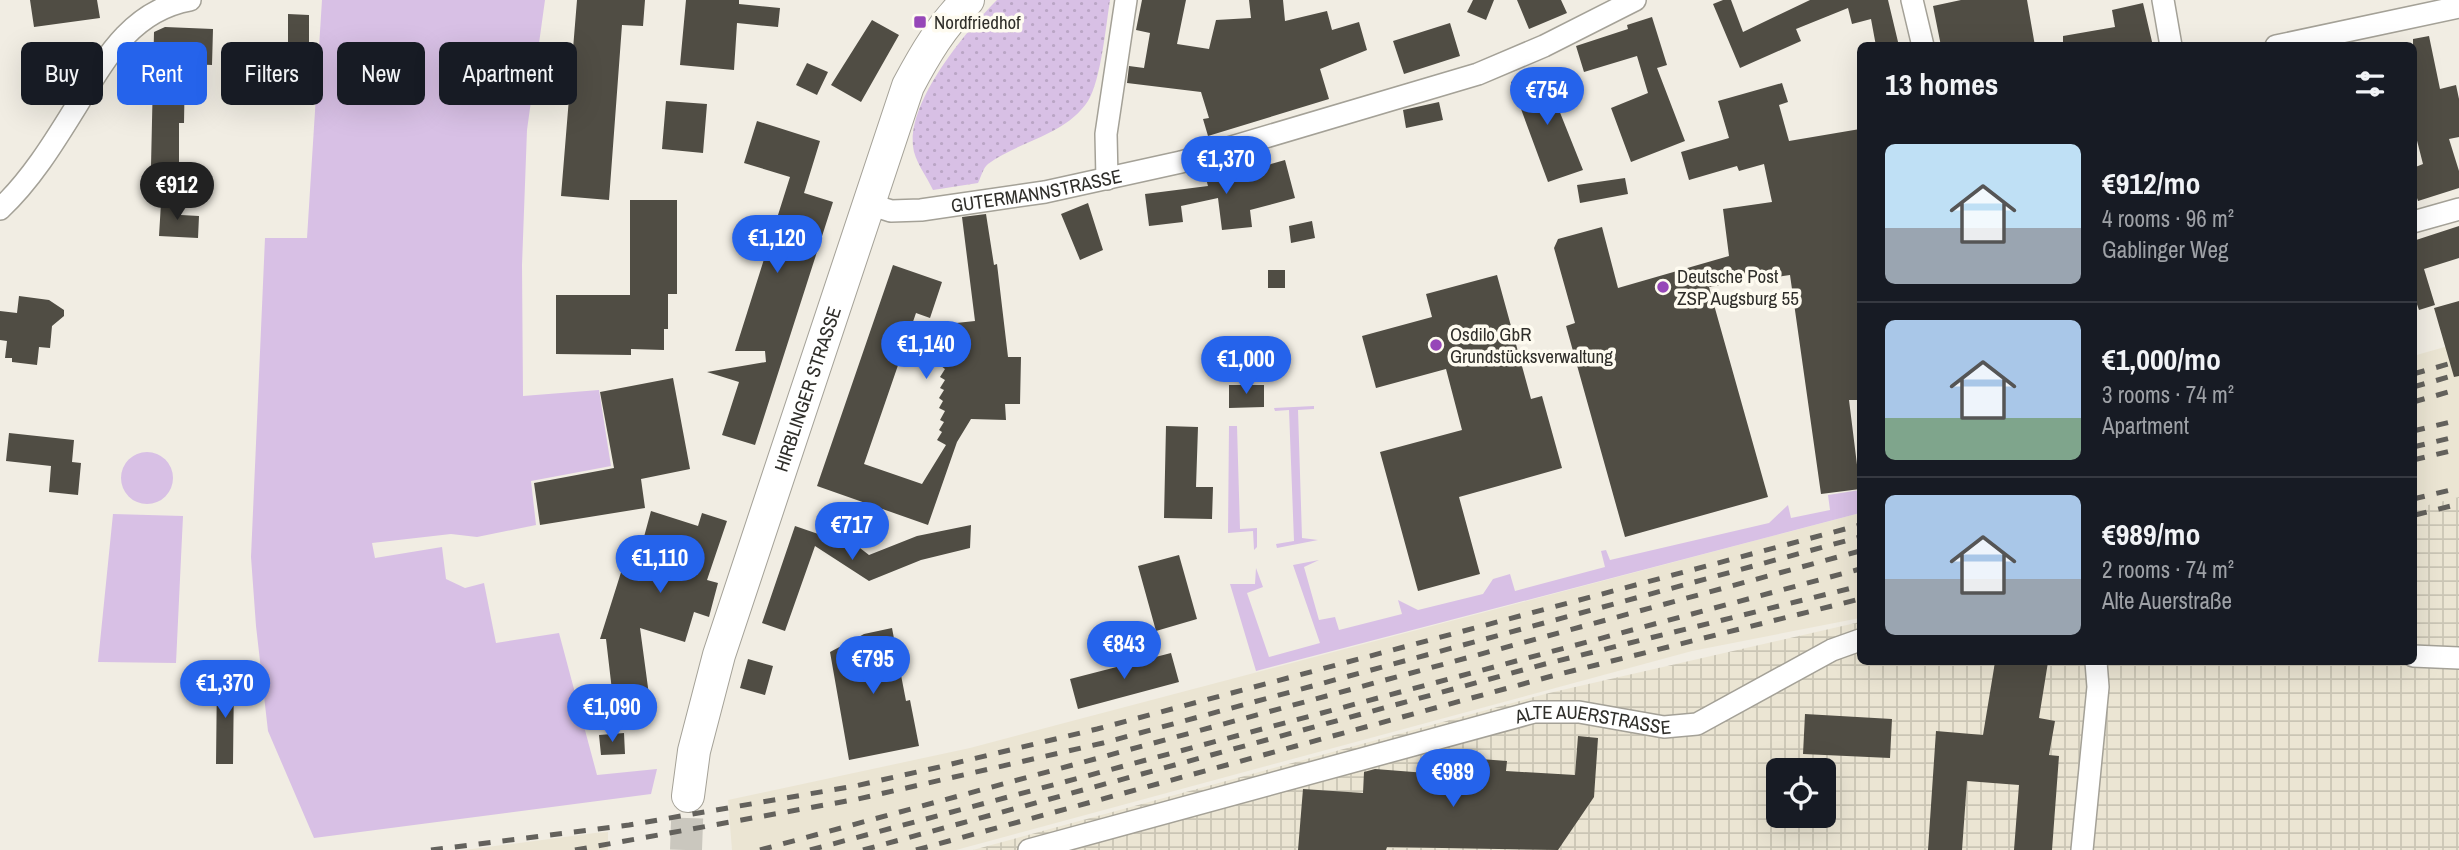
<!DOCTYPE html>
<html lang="en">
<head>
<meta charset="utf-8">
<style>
  body { margin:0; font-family:"Archivo Narrow",sans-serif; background:#242831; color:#f1f3f6; height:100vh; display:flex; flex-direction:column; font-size:26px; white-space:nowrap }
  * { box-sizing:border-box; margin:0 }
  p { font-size:23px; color:#9ea1a6 }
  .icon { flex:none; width:38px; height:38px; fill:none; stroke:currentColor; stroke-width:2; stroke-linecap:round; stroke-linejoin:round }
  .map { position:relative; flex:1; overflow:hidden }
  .side { position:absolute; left:1857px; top:42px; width:560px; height:623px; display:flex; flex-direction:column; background:#171b24; border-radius:10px; box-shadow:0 7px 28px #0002 }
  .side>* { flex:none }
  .hud { position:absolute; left:21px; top:42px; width:665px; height:63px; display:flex; gap:14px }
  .tools { position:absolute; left:1766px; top:758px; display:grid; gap:14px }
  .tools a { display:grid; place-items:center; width:70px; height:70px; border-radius:10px; background:#171b24; box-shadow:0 7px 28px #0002; font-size:35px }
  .price { position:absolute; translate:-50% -60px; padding:0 16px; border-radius:24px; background:#2563eb; color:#fff; font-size:23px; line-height:46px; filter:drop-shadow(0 2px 4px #0008) }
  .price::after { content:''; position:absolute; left:50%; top:42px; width:21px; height:16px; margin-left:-10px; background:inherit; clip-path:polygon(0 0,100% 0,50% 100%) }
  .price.active { background:#222; color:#fff }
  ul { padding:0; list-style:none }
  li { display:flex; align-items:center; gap:21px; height:175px; padding:0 28px }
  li+li { border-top:2px solid #363941 }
  li span { display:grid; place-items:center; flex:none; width:196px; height:140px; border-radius:10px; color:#555 }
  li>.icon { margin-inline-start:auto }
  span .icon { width:84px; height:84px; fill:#fffc; stroke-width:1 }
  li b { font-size:30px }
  h2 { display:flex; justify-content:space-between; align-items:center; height:84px; padding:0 28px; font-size:30px }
  .pill { padding:0 24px; border-radius:10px; background:#171b24; box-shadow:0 7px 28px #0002; font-size:24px; line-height:63px }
  .pill.active { background:#2563eb; color:#fff }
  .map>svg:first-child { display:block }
  .built { fill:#ebe5d3 }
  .industrial { fill:url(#industrial-grid); fill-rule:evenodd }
  .grass { fill:#d8c0e5 }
  .park { fill:url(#park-dots) }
  .building { fill:#504d44 }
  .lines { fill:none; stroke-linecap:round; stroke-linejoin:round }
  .secondary-tunnel { stroke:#cac7be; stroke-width:32; stroke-dasharray:32 16; stroke-linecap:butt }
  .street-casing { stroke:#a4a197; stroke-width:24 }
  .secondary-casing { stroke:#a4a197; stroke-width:34 }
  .street { stroke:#fff; stroke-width:21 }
  .secondary { stroke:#fff; stroke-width:32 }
  .rail { stroke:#63615c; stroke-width:5; stroke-dasharray:12 12; stroke-linecap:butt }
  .poi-dot { fill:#9647b8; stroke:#fefbf0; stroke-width:2.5 }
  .labels { text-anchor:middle; stroke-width:7; stroke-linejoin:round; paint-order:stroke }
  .poi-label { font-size:19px; fill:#2f2e2a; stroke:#fefbf0; text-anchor:start }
  .street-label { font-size:19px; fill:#2f2e2a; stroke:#fefbf0 }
</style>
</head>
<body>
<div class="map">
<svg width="2459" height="850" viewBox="0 0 2459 850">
  <defs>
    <pattern id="industrial-grid" width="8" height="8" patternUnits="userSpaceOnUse" patternTransform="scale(1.75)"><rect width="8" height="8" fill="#ebe5d3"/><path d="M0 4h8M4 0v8" fill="none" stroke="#cac5b5"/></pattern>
    <pattern id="park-dots" width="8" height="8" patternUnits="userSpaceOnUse" patternTransform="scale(1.75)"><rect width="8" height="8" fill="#d8c0e5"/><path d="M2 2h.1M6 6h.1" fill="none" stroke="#baa5c5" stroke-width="1.8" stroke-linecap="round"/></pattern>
  </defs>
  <rect width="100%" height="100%" fill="#f1ede3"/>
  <!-- built -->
  <path class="built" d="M 2459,343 L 2459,501 L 2413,511 L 2413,356 Z
    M 1860,513 L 1860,618 L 1692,651 L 956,850 L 732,850 L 728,800 L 970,748 Z
    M 608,832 L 608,850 L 465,850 L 595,833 Z"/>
  <!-- industrial -->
  <path class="industrial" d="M 2459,497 L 2459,850 L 973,850 L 1549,693 L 1860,622 L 1860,662 L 2413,662 L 2413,509 ZM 1778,770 L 1824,770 L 1824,816 L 1778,816 Z"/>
  <!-- grass -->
  <path class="grass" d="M 322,0 L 545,0 L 527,130 L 522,265 L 523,396 L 599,390 L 611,466 L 531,481 L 536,525 L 477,537 L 451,534 L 372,543 L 375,558 L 442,547 L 446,579 L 465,588 L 484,583 L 496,643 L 559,633 L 597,775 L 657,769 L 651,794 L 314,838 L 268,731 L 256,626 L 251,557 L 265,238 L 307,238 Z
    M 1314,406 L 1314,409 L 1298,410 L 1302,538 L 1318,540 L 1277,548 L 1276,544 L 1294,541 L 1289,410 L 1275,411 L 1274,408 Z
    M 1229,426 L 1237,426 L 1240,529 L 1257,528 L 1257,547 L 1254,550 L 1253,531 L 1228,533 Z
    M121 478a26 26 0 1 1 52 0a26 26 0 1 1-52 0Z
    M 1860,490 L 1860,513 L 1256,671 L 1230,584 L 1255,584 L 1256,568 L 1263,587 L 1247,593 L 1269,657 L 1320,643 L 1293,565 L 1319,560 L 1304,567 L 1319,620 L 1335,617 L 1339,630 L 1402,614 L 1398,600 L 1418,610 L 1483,594 L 1493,579 L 1510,574 L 1515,591 L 1605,567 L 1601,551 L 1606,550 L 1610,560 L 1769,523 L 1788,505 L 1791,518 L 1830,510 L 1828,495 Z
    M 113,514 L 183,516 L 176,663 L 98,662 Z"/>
  <!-- park -->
  <path class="park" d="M 997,0 L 1110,0 C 1106,25 1101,80 1088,101 C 1066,135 1019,141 988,164 C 983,168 981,177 978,183 L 933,190 C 927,177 914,160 913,146 C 908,100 967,30 997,0 Z"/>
  <!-- building -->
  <path class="building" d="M 30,0 L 97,0 L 100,18 L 34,27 Z
    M 577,0 L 645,0 L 643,26 L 622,25 L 609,200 L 561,196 Z
    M 686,0 L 739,0 L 739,4 L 780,8 L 778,27 L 737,23 L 734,70 L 680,65 Z
    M 1142,0 L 1186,0 L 1177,44 L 1209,49 L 1216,20 L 1251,18 L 1249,0 L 1283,0 L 1285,21 L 1327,11 L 1332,30 L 1359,22 L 1367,50 L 1320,69 L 1329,99 L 1208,136 L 1203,119 L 1209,118 L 1201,92 L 1127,83 L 1129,66 L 1144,68 L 1150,33 L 1136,30 Z
    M 1473,0 L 1494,0 L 1486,20 L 1467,12 Z
    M 1517,0 L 1561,0 L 1567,13 L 1529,29 Z
    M 1723,0 L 1731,0 L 1743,32 L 1810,0 L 1888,0 L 1899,46 L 1876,46 L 1871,19 L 1852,24 L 1848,8 L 1796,29 L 1801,41 L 1740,68 L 1713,4 Z
    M 1961,0 L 2027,0 L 2035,46 L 1941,46 L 1933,6 Z
    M 2143,3 L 2153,46 L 2063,46 L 2063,36 L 2115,27 L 2112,10 Z
    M 288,14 L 309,15 L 309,51 L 288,51 Z
    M 1652,17 L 1667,65 L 1657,68 L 1685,141 L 1631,162 L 1611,108 L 1648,93 L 1637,56 L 1584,72 L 1576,46 L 1628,29 L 1627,25 Z
    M 872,20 L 899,35 L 861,102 L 831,85 Z
    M 1450,23 L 1460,56 L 1404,74 L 1393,41 Z
    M 165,27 L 213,29 L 212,65 L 185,64 L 184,123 L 179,123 L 179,167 L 151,166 L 154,32 Z
    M 2429,36 L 2440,89 L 2456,85 L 2459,99 L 2459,137 L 2449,139 L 2459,171 L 2459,188 L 2418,201 L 2413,186 L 2413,168 L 2423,164 L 2413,125 L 2413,39 Z
    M 807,63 L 828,72 L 817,95 L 796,85 Z
    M 1543,70 L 1583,170 L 1548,182 L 1511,82 Z
    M 1782,83 L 1788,102 L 1779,105 L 1789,141 L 1860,129 L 1860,400 L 1849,400 L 1860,489 L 1821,494 L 1790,275 L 1709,287 L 1768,497 L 1625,537 L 1566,326 L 1575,323 L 1554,248 L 1558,239 L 1602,227 L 1618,288 L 1729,256 L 1723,209 L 1772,202 L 1764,164 L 1739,171 L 1737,166 L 1689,180 L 1681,152 L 1729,138 L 1718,101 Z
    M 666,101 L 707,104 L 703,153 L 662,149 Z
    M 1439,102 L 1443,120 L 1406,128 L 1403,110 Z
    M 757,121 L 820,141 L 804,193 L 833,202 L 755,445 L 722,435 L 739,382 L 707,372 L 766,362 L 765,351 L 735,351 L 790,177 L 744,163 Z
    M 1285,160 L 1295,198 L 1250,210 L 1252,227 L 1222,230 L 1218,198 L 1181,206 L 1183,222 L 1149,226 L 1145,194 L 1208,186 L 1205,175 L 1234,169 L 1235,174 Z
    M 1625,178 L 1628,194 L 1580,203 L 1577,185 Z
    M 630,200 L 677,200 L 677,294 L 668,294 L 668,329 L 664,329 L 664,350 L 631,349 L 631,355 L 556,354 L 556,295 L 630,295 Z
    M 161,203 L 181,204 L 181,215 L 199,216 L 198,238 L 159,236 Z
    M 1088,203 L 1103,250 L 1080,260 L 1061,214 Z
    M 986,214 L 994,265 L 997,264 L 1008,357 L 1021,357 L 1020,404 L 1005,404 L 1006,420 L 971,419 L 957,442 L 928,525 L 817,486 L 893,265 L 942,282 L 930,318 L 916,313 L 864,464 L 922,484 L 946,445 L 937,440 L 942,432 L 939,430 L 944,422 L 940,420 L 945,411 L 939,408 L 943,401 L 939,398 L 944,390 L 940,388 L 945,380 L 940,377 L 945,369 L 941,366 L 947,348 L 943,346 L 956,323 L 975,321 L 962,217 Z
    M 1312,221 L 1315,238 L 1291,243 L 1289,226 Z
    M 2459,226 L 2459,258 L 2424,269 L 2435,305 L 2419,310 L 2413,293 L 2413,241 Z
    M 1268,270 L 1285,270 L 1285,288 L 1268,288 Z
    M 1497,275 L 1531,399 L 1542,396 L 1562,468 L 1459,497 L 1480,574 L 1418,591 L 1380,452 L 1462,430 L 1446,369 L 1376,388 L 1362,336 L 1432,317 L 1426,294 Z
    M 19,296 L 49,300 L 64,310 L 64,316 L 52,326 L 50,348 L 39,347 L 37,365 L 12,362 L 12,358 L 5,358 L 7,341 L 0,340 L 0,311 L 17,313 Z
    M 2459,301 L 2459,376 L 2454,377 L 2434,308 Z
    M 673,378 L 690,469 L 641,479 L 645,508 L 540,525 L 534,483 L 614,468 L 600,392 Z
    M 1229,385 L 1264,385 L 1264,407 L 1229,408 Z
    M 1166,426 L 1198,427 L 1196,487 L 1213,487 L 1212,519 L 1164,518 Z
    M 9,433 L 74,440 L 72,462 L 81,463 L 78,495 L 49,492 L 51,466 L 6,461 Z
    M 651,511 L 698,526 L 702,513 L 727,521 L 707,580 L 718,583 L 709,617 L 694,612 L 685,642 L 640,628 L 649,695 L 613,699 L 606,639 L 600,639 L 623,566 L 635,570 Z
    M 971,525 L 970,548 L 921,560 L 869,581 L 815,546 L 785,631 L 762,623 L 795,526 L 827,537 L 830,526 L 849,532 L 847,538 L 869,555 L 917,536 Z
    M 1179,555 L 1197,619 L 1156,631 L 1138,566 Z
    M 892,628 L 906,701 L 910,700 L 919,746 L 849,760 L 830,652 L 864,634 Z
    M 1171,653 L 1179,682 L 1078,709 L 1070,679 Z
    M 748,659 L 773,666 L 765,695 L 740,688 Z
    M 1995,662 L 2048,662 L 2039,718 L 2055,721 L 2049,755 L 2059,756 L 2052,850 L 2014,850 L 2019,785 L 1967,781 L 1962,850 L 1928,850 L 1936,731 L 1983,735 Z
    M 217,675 L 234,675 L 233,764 L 216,764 Z
    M 1805,714 L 1892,719 L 1890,758 L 1803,754 Z
    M 624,733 L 625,754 L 601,755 L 599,735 Z
    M 1578,736 L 1598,738 L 1594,797 L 1558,850 L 1387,847 L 1386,850 L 1298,850 L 1303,789 L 1363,793 L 1364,772 L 1375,769 L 1465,776 L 1467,758 L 1507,761 L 1506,771 L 1575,775 Z"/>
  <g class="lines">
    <!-- secondary-tunnel -->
    <path class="secondary-tunnel" d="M 686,850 L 688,796"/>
    <!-- street casing -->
    <g class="street-casing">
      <g id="street">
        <path d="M 1912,0 L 1923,46"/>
        <path d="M 2163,0 L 2171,46"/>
        <path d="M 2276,46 L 2459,7"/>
        <path d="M 1107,179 L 1106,134 L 1126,0"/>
        <path id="s1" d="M 869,204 L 891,211 L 921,210 L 1045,192 L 1181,162 L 1478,74 L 1544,46 L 1635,0"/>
        <path d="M 0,209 C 30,181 53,144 74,110 C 103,63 129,11 190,0"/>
        <path d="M 2413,222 L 2459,209"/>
        <path d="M 2413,656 L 2459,658"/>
        <path id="s2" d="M 1029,850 L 1534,712 L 1579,712 L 1664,727 L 1697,724 L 1832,650 L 1860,640"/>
        <path d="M 2082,850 L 2098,687 L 2096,662"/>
      </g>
    </g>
    <!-- secondary casing -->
    <g class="secondary-casing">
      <g id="secondary">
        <path id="s3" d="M 688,796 L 694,751 L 719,655 L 908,86 C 925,54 942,25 968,0"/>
      </g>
    </g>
    <!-- street -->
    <use href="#street" class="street"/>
    <!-- secondary -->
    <use href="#secondary" class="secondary"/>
    <!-- rail -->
    <path class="rail" d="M 2413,374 L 2459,361
      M 2413,387 L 2459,374
      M 2413,402 L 2459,389
      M 2413,431 L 2459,420
      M 2413,447 L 2459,436
      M 2413,460 L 2459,449
      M 2413,499 L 2459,488
      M 2415,515 L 2459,504
      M 431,850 L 629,825 L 855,786 L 935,768 L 1097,729 L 1860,525
      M 575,850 L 858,799 L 1103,743 L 1860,537
      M 760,850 L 1860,551
      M 810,850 L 1860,569
      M 863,850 L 1545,664 L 1860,586
      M 916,850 L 1552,676 L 1860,599"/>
  </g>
  <!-- markers -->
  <g class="poi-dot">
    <rect x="913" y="15" width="14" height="14" rx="3.5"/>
    <circle cx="1663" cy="287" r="7"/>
    <circle cx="1436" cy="345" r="7"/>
  </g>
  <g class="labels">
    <!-- poi labels -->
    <g class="poi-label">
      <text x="934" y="29">Nordfriedhof</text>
      <text x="1677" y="283">Deutsche Post<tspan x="1677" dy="22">ZSP Augsburg 55</tspan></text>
      <text x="1450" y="341">Osdilo GbR<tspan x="1450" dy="22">Grundstücksverwaltung</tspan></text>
    </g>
    <!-- street labels -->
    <g class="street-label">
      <text dy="7" stroke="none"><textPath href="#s1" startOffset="170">GUTERMANNSTRASSE</textPath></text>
      <text dy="7" stroke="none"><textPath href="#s3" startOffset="425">HIRBLINGER STRASSE</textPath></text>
      <text dy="7" stroke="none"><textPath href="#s2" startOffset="583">ALTE AUERSTRASSE</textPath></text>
    </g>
  </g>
</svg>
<div class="tools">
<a><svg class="icon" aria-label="locate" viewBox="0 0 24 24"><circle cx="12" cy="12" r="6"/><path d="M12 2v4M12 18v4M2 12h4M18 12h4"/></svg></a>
</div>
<b class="price" style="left:1547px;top:127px">€754</b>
<b class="price" style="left:1226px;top:196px">€1,370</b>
<b class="price active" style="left:177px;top:222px">€912</b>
<b class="price" style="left:777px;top:275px">€1,120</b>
<b class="price" style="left:926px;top:381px">€1,140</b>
<b class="price" style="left:1246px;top:396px">€1,000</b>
<b class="price" style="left:852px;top:562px">€717</b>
<b class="price" style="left:660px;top:595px">€1,110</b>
<b class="price" style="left:1124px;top:681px">€843</b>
<b class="price" style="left:873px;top:696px">€795</b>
<b class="price" style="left:225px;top:720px">€1,370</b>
<b class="price" style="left:612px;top:744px">€1,090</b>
<b class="price" style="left:1453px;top:809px">€989</b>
<div class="hud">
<a class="pill">Buy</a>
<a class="pill active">Rent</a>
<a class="pill">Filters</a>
<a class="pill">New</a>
<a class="pill">Apartment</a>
</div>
<section class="side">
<h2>13 homes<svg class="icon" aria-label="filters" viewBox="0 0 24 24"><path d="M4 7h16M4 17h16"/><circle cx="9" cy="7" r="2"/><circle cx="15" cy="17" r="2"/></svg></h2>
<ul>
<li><span style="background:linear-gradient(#bfe0f5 60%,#9aa5b1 0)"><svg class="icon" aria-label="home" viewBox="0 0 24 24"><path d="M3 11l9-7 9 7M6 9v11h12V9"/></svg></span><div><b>€912/mo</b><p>4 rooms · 96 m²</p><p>Gablinger Weg</p></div></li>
<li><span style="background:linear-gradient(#a9c7e8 70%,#7fa58c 0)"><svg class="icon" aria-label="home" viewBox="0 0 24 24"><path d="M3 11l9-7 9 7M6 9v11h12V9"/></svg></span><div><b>€1,000/mo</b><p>3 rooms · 74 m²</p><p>Apartment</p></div></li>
<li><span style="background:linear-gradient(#a9c7e8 60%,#9aa5b1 0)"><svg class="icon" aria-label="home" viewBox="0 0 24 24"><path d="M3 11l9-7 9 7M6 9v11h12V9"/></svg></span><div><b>€989/mo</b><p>2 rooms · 74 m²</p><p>Alte Auerstraße</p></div></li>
</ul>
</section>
</div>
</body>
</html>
